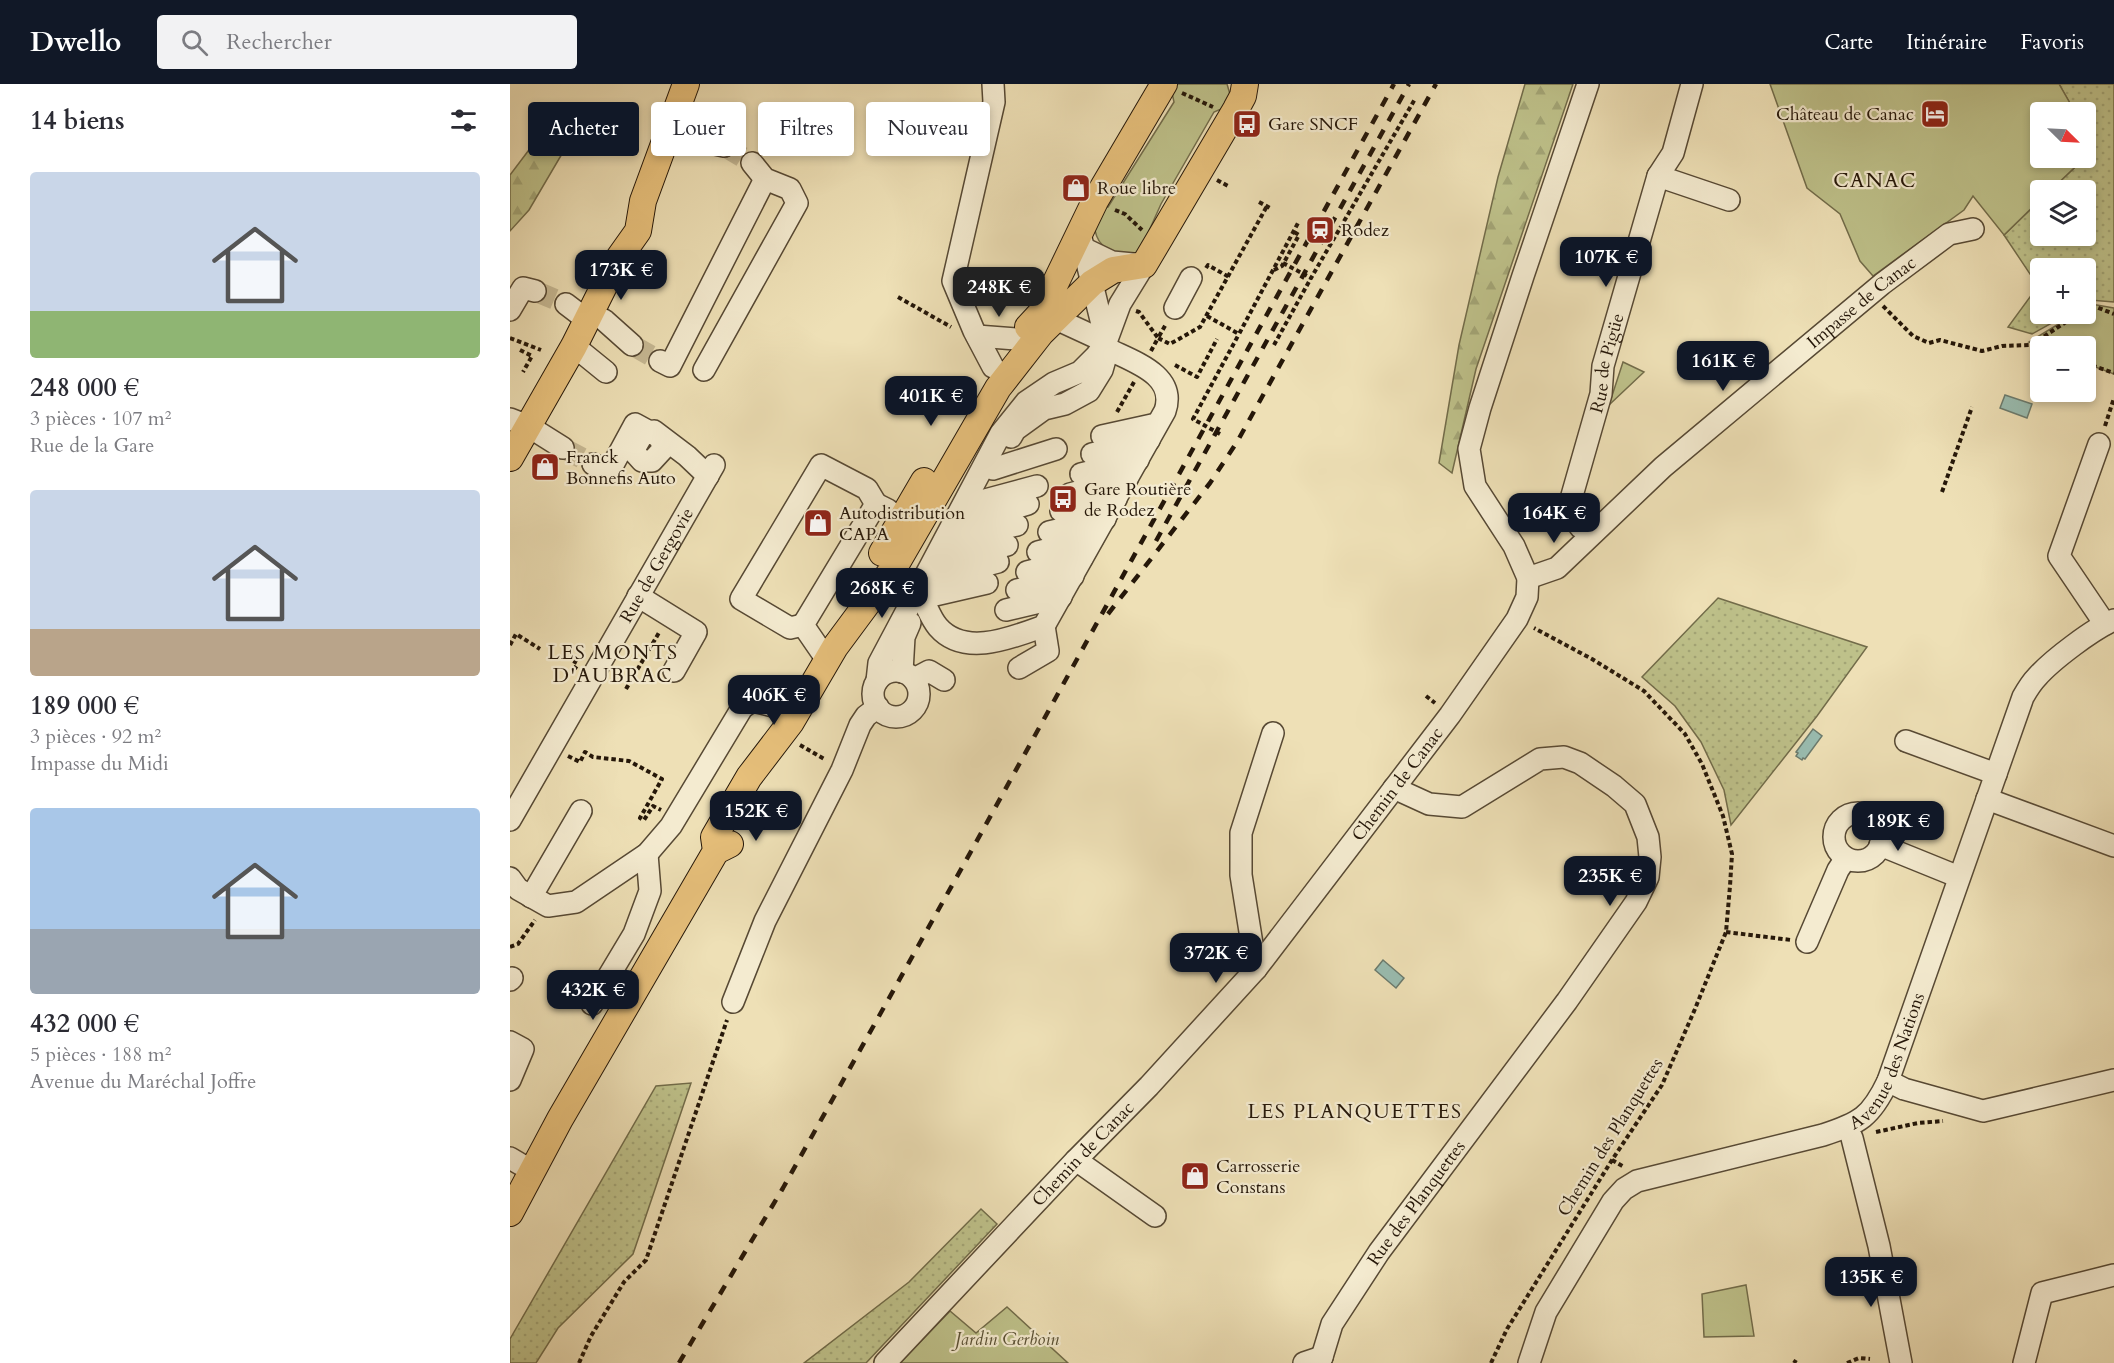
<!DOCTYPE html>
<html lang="fr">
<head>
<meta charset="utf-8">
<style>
  body { margin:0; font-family:Cardo,serif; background:#f2f2f3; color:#2b2b33; height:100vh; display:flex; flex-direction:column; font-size:22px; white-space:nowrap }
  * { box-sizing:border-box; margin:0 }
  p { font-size:20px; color:#7c7c81 }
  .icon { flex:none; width:33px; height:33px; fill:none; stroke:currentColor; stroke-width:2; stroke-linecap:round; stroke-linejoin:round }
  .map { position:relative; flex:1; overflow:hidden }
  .details { display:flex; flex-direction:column; background:#fff; width:510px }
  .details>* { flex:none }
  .banner { position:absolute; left:18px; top:18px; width:570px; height:54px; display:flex; gap:12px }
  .needle { width:39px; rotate:114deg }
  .fabs { position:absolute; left:1520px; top:18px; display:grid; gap:12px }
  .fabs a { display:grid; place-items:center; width:66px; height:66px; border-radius:6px; background:#fff; box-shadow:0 3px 9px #0003; font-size:30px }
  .price { position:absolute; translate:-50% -51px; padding:0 14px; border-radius:12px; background:#111827; color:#fff; font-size:20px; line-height:39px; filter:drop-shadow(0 2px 3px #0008) }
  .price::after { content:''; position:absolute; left:50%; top:36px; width:18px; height:14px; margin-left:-9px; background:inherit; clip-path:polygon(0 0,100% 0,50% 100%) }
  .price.on { background:#222; color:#fff }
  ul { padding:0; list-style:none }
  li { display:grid; align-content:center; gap:12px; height:318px; padding:0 30px }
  li span { display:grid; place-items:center; height:186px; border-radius:6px; color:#555 }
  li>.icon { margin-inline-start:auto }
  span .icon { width:108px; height:108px; fill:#fffc; stroke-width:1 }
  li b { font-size:26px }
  h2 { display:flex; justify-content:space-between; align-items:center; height:72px; padding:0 30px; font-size:26px }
  .pill { padding:0 21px; border-radius:6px; background:#fff; box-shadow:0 3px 9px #0003; font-size:21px; line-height:54px }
  .pill.on { background:#111827; color:#fff }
  header { display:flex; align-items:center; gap:36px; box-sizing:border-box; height:84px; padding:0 30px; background:#111827; color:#fff }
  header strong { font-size:28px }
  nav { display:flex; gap:33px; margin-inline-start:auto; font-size:21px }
  .search { width:420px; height:54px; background:#f2f2f3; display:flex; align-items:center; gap:15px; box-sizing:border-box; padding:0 21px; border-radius:6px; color:#7c7c81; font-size:22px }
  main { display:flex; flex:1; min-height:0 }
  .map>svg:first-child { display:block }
  .grass { fill:url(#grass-dots); stroke:#726c4a; stroke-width:1.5 }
  .forest { fill:url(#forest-firs); stroke:#726c4a; stroke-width:1.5 }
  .green { fill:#bec18a; stroke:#726c4a; stroke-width:1.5 }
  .water { fill:#99bdb1; stroke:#6b7b6e; stroke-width:1.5 }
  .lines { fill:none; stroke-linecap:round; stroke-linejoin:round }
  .minor-tunnel { stroke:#c6b893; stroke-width:21; stroke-dasharray:21 10; stroke-linecap:butt }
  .minor-casing { stroke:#574934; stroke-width:24 }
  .major-casing { stroke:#251709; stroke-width:28 }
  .path { stroke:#251709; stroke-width:4; stroke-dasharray:4.5 3; stroke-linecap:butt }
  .minor { stroke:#f4ebd0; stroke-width:21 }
  .major { stroke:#e7c07b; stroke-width:26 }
  .rail { stroke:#251709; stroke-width:4.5; stroke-dasharray:10 10; stroke-linecap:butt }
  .labels { text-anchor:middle; stroke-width:4.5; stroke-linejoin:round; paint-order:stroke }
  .poi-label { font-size:18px; fill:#251709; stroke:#f4ebd0; text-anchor:start }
  .street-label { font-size:18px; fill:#251709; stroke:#f4ebd0 }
  .park-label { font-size:18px; font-style:italic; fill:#5b5236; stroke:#f4ebd0 }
  .neighbourhood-label { font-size:20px; letter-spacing:1.5px; fill:#251709; stroke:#f4ebd0 }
</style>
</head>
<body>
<header>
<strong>Dwello</strong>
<div class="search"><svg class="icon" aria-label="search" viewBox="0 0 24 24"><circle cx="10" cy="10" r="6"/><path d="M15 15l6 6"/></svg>Rechercher</div>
<nav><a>Carte</a><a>Itinéraire</a><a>Favoris</a></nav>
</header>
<main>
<section class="details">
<h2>14 biens<svg class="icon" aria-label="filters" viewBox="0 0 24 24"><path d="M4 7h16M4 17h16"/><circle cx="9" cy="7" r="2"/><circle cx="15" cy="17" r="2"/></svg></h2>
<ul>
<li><span style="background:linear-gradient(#c9d6e8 75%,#8fb573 0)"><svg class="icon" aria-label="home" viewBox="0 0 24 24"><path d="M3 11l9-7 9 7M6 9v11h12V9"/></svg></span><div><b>248 000 €</b><p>3 pièces · 107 m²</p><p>Rue de la Gare</p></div></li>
<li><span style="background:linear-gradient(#c9d6e8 75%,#b9a48a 0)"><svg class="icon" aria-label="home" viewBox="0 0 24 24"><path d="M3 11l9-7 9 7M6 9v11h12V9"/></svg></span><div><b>189 000 €</b><p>3 pièces · 92 m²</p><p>Impasse du Midi</p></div></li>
<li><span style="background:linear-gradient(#a9c7e8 65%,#9aa5b1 0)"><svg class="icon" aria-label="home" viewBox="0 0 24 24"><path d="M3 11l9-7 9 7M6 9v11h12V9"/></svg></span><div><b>432 000 €</b><p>5 pièces · 188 m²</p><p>Avenue du Maréchal Joffre</p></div></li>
</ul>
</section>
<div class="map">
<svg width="1604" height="1279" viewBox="0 0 1604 1279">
  <defs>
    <pattern id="grass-dots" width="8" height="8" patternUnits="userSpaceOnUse" patternTransform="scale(1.5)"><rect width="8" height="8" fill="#bec18a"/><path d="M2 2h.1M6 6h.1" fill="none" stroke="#a3a576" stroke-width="1.8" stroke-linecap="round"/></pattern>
    <pattern id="forest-firs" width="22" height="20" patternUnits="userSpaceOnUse" patternTransform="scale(1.5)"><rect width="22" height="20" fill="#bec18a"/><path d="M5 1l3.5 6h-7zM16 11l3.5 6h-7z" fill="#a3a576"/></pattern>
  </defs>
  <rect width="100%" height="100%" fill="#eee0b6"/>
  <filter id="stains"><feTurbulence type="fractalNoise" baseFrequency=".00333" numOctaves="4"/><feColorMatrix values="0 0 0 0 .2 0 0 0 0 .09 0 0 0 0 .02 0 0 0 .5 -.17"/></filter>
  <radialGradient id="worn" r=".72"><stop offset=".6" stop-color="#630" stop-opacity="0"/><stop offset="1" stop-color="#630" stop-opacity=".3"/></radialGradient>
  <!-- grass -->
  <path class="grass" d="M 1549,0 L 1604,0 L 1604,218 L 1580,216 L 1575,219 L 1575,184 L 1530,184 L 1530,230 L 1558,230 L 1522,250 L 1498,243 L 1528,202 L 1494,151 L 1530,116 L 1530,152 L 1575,152 L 1575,106 L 1541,106 L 1585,64 L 1575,47 L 1575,28 L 1565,28 Z
    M 1208,514 L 1357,563 L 1307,632 L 1221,741 L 1214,706 L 1191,658 L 1165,622 L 1132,593 Z
    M 181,999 L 123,1170 L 48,1244 L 26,1279 L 0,1279 L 0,1255 L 146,1002 Z
    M 471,1125 L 487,1140 L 356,1279 L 294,1279 L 399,1198 Z"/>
  <!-- forest -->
  <path class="forest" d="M 1015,0 L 1063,0 L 966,285 L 942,389 L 929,379 L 949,261 L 988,93 Z
    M 37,42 L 56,63 L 19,126 L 0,147 L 0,91 Z"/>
  <!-- green -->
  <path class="green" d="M 663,0 L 717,0 L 722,17 L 718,22 L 704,28 L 651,120 L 629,169 C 597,174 578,158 587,125 L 598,123 L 664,18 L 661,4 Z
    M 1260,0 L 1549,0 L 1565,28 L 1530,28 L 1530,74 L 1575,74 L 1575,47 L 1585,64 L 1541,106 L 1530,106 L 1530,116 L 1494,151 L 1463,112 L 1454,126 L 1363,192 L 1350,177 L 1330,130 L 1297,104 Z
    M 1581,220 L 1604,224 L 1604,290 L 1575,279 L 1575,262 L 1531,262 L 1519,258 L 1565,230 L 1575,230 L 1575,223 Z
    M 1113,278 L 1134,288 L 1099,321 Z
    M 1236,1201 L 1244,1252 L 1194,1253 L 1192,1210 Z
    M 497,1223 L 558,1279 L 390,1279 L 440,1227 L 466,1249 Z"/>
  <!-- water -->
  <path class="water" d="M 1495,311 L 1522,320 L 1517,334 L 1490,324 Z
    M 1303,645 L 1312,652 L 1295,675 L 1293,674 L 1292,676 L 1286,672 L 1288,669 L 1286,668 Z
    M 873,876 L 894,894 L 886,904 L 865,886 Z"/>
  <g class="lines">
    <!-- minor-tunnel -->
    <path class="minor-tunnel" d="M 214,62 L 242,79
      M 25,207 L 56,220
      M 122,261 L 150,277
      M 53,364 L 83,380"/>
    <!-- minor casing -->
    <g class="minor-casing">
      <g id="minor">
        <path d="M 174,53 L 214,62"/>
        <path d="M 1148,92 L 1219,116"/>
        <path d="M 56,220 L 77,236"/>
        <path d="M 665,224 L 681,194"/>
        <path d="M 0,226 L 13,204 L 25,207"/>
        <path d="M 544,234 L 596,258"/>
        <path d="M 94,236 L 122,261"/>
        <path d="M 467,252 L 506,255"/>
        <path d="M 64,262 L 96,288"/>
        <path d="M 150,277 L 160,282 L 255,95"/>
        <path d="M 483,283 L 464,247 L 443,197 L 484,18 L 483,0"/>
        <path d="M 194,286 L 287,119 L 280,105 L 255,95 L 242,79"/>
        <path d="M 0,335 L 18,342 L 53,364"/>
        <path d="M 592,352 L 642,341"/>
        <path d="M 501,353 L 505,346 L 534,325 L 555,320 L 579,307 L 592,286 L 598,265 L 571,154"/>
        <path d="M 1589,360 L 1549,472 L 1595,540"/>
        <path d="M 582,370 L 639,356"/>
        <path d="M 83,380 L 99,388 L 125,340 L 149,353 L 154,364 L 142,377 L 132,377 L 123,367 L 133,350 L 144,347 L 177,372 L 198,392"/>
        <path d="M 483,385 L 546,365"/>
        <path d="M 571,390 L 628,376"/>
        <path d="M 560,410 L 617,395"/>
        <path d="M 464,419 L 527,402"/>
        <path id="s1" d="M 1059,422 L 1091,310 L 1093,282 L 1148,92 L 1163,69 L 1182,0"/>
        <path d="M 1059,422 L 1078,435 L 1084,448 L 1070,443 Z"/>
        <path d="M 551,427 L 606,415"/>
        <path d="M 453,439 L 518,420"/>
        <path d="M 539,448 L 595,435"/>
        <path d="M 444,456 L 507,441"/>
        <path d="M 528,468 L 583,454"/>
        <path d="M 433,477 L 497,461"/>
        <path d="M 517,488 L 572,474"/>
        <path id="s2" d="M 1018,494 L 1047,484 L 1153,383 L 1372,200 L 1439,150 L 1463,145"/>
        <path d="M 423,495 L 488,478"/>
        <path d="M 507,506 L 563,492"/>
        <path d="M 128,512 L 186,548 L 164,587"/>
        <path d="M 412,514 C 417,523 421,535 428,543 C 455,574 503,553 534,542 L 655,327 C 667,291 624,278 598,265"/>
        <path d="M 412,514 L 477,499"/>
        <path d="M 496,526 L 551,513"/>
        <path d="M 293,541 L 280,544 L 231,515 L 311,381 L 357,405 L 366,420"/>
        <path d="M 317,576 L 293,541 L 366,420 L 378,426"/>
        <path d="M 509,584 L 538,567 L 534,542"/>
        <circle cx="386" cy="610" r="23"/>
        <path d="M 392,588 L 394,553 L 400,539"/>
        <path d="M 404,595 L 419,587 L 434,596"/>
        <path d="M 367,597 L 369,579 L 491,349 L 516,318 L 544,299 L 570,288 L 586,272 L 596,258 L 610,220 L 634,181 L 602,178 L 573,164"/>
        <path d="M 243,617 L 267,623 L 290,622"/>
        <path d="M 1396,657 L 1486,690"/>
        <path d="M 1477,715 L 1604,762"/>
        <circle cx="1348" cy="753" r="24"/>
        <path id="s3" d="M 0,736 L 204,381"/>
        <path d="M 1370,761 L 1449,793"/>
        <path d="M 0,794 L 8,805 L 38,822 L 66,818 L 137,770 L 161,742 L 232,624 L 258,605 L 274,606 L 290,622"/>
        <path d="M 21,813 L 71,727"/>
        <path d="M 1297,858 L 1328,786 L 1336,774"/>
        <path d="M 746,885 L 731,791 L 731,749 L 763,649"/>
        <path d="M 0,896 L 2,894"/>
        <path d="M 223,918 L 255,837 L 332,686 L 350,641 L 356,632 L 368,623"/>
        <path d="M 82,920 L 124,850 L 140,807 L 137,770"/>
        <path d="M 0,958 L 13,965 L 0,996"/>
        <path d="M 1378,997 L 1394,1005 L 1473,1027 L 1604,996"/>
        <path d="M 1342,1054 L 1369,1162 L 1391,1279"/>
        <path d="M 0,1074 L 22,1087"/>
        <path d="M 566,1076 L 645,1132"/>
        <path id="s4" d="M 812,1273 L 822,1240 L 869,1168 L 1057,917 L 1126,818 L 1138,793 L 1140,773 L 1138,753 L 1125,720 L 1104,702 L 1070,679 L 1054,673 L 1030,675 L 952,723 L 919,720 L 884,704"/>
        <path id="s5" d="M 375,1279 L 566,1076 L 639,1002 L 746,885 L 940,631 L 1007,535 L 1017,513 L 1018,494 L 1004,462 L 965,402 L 959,365 L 970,324 L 1013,192 L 1078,0"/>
        <path d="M 794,1279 L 812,1273"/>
        <path id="s6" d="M 1019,1279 L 1036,1228 L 1103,1117 L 1114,1105 L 1127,1097 L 1313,1051 C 1350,1039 1361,1033 1378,997 L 1513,613 C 1517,606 1521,599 1527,593 C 1542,576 1583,545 1604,536"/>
        <path d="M 1514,1279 L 1532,1209 L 1604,1191"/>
      </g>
    </g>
    <!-- major casing -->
    <g class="major-casing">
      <path id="major" d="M 518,243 L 531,229 L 585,117 L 654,0
        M 0,374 L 64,262 L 106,178 L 128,147 L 133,117 L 176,0
        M 372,469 L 414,397
        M 206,767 L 204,753 L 239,693 L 281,638 L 325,563 L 385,482 L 488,304 L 531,249 L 582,199 L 603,186 L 634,181 L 726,25 L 733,12 L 735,0
        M 0,1129 L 50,1035 L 206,767 L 220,760"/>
    </g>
    <!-- path -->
    <path class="path" d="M 672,9 L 703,23
      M 707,96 L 718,102
      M 749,118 L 762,125
      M 605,126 L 615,130 L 632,146
      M 773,179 L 801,194 L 905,15
      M 696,184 L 698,181 L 719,193
      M 764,186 L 772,182 L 789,151 L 784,148
      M 388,213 L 441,243
      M 1373,222 L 1403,252 L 1419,259 L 1430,256 L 1472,267 L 1492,262 L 1521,261 L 1568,230
      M 1575,225 L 1581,221 L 1604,230
      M 626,227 L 629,228 L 648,254 L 656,240
      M 697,232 L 729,250 L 788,139
      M 0,254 L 31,266
      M 764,261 L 801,194
      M 1522,262 L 1530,264
      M 10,266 L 22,272 L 13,288
      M 641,267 L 648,254 L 660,260 L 690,243 L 757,122
      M 1575,279 L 1604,289
      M 665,281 L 687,293 L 707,255
      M 607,328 L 624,298
      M 1595,342 L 1604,314
      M 710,350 L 683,335 L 729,250
      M 1432,408 L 1462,323
      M 0,561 L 6,550 L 30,565
      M 67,585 L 63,582 L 67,574
      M 116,605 L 150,547
      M 916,612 L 925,619
      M 290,661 L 316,676
      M 58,672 L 70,678 L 75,668 L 83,673 L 119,677 L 152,695 L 130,734 L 134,736 L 143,722 L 151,726
      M 1216,848 L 1281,856
      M 0,863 L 8,860 L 25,836
      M 1366,1048 L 1408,1039 L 1433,1037
      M 1102,1076 L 1114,1083
      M 69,1279 L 81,1252 L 114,1198 L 136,1176 L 217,936
      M 981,1279 L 997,1245 L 1102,1076 L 1152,1001 L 1185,925 L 1216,848 L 1220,802 L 1222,770 L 1213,732 L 1192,680 L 1175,650 L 1134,607 L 1082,575 L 1024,544
      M 1284,1279 L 1286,1276
      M 1337,1279 L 1349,1274 L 1360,1275"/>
    <!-- minor -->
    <use href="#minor" class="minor"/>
    <!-- major -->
    <use href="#major" class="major"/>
    <!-- rail -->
    <path class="rail" d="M 646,457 L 899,0
      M 598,530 L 700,399 L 727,358 L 926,0
      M 169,1279 L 273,1104 L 464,762 L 884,0"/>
  </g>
  <!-- icons -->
  <defs>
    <g id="hotel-square" transform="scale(1.5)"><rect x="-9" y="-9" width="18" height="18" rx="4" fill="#8f2418" stroke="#f4ebd0"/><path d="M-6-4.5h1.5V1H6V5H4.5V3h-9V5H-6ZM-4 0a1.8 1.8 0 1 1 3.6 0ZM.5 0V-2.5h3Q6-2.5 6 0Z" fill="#fff"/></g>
    <g id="bus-square" transform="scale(1.5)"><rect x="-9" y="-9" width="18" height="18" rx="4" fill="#8f2418" stroke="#f4ebd0"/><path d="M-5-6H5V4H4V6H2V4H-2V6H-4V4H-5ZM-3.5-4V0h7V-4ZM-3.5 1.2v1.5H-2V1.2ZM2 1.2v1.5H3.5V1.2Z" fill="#fff"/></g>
    <g id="shop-square" transform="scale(1.5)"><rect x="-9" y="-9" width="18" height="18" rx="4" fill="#8f2418" stroke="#f4ebd0"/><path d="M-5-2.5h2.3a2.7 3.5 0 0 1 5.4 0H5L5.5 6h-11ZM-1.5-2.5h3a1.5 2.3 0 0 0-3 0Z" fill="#fff"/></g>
    <g id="station-square" transform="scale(1.5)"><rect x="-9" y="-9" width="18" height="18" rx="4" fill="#8f2418" stroke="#f4ebd0"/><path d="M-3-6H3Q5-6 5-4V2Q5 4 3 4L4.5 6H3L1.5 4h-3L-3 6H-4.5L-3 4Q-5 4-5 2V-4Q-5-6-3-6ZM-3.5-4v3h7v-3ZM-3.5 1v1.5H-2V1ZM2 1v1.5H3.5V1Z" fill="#fff"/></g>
  </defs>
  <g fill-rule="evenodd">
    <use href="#hotel-square" x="1425" y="30"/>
    <use href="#bus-square" x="737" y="40"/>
    <use href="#shop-square" x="566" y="104"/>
    <use href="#station-square" x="810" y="146"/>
    <use href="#shop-square" x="35" y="383"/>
    <use href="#bus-square" x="553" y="415"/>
    <use href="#shop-square" x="308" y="439"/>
    <use href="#shop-square" x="685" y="1092"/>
  </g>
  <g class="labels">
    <!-- poi labels -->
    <g class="poi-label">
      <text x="1404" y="36" text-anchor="end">Château de Canac</text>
      <text x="758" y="46">Gare SNCF</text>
      <text x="587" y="110">Roue libre</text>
      <text x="831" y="152">Rodez</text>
      <text x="56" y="379">Franck<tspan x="56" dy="21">Bonnefis Auto</tspan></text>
      <text x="574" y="411">Gare Routière<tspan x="574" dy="21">de Rodez</tspan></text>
      <text x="329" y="435">Autodistribution<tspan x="329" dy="21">CAPA</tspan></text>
      <text x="706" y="1088">Carrosserie<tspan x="706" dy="21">Constans</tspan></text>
    </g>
    <!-- street labels -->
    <g class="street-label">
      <text dy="6" stroke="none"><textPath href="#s2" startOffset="435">Impasse de Canac</textPath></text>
      <text dy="6" stroke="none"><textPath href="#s1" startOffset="148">Rue de Pigüe</textPath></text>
      <text dy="6" stroke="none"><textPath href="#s3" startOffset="294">Rue de Gergovie</textPath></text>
      <text dy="6" stroke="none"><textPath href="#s5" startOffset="774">Chemin de Canac</textPath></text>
      <text dy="6" stroke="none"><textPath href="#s6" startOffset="512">Avenue des Nations</textPath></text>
      <text transform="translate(1100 1053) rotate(-58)" y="6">Chemin des Planquettes</text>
      <text dy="6" stroke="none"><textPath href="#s5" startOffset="288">Chemin de Canac</textPath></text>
      <text dy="6" stroke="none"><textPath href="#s4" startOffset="182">Rue des Planquettes</textPath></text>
    </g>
    <!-- park labels -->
    <g class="park-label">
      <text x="497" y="1261">Jardin Gerboin</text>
    </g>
    <!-- neighbourhood labels -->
    <g class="neighbourhood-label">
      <text x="1365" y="103">CANAC</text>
      <text x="103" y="575">LES MONTS<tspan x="103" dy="23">D'AUBRAC</tspan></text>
      <text x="845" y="1034">LES PLANQUETTES</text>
    </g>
  </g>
  <rect width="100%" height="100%" filter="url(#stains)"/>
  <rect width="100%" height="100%" fill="url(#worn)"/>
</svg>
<div class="fabs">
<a><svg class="needle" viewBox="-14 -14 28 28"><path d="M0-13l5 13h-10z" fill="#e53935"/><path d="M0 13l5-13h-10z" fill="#7c7c81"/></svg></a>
<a><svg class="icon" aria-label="layers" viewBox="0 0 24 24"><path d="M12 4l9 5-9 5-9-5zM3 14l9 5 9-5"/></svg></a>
<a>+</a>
<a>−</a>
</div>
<b class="price" style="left:1096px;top:204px">107K €</b>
<b class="price" style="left:111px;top:217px">173K €</b>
<b class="price on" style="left:489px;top:234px">248K €</b>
<b class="price" style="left:1213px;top:308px">161K €</b>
<b class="price" style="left:421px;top:343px">401K €</b>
<b class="price" style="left:1044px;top:460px">164K €</b>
<b class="price" style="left:372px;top:535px">268K €</b>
<b class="price" style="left:264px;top:642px">406K €</b>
<b class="price" style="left:246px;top:758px">152K €</b>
<b class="price" style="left:1388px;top:768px">189K €</b>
<b class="price" style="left:1100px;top:823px">235K €</b>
<b class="price" style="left:706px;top:900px">372K €</b>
<b class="price" style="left:83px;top:937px">432K €</b>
<b class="price" style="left:1361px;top:1224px">135K €</b>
<div class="banner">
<a class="pill on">Acheter</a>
<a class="pill">Louer</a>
<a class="pill">Filtres</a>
<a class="pill">Nouveau</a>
</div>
</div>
</main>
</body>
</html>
